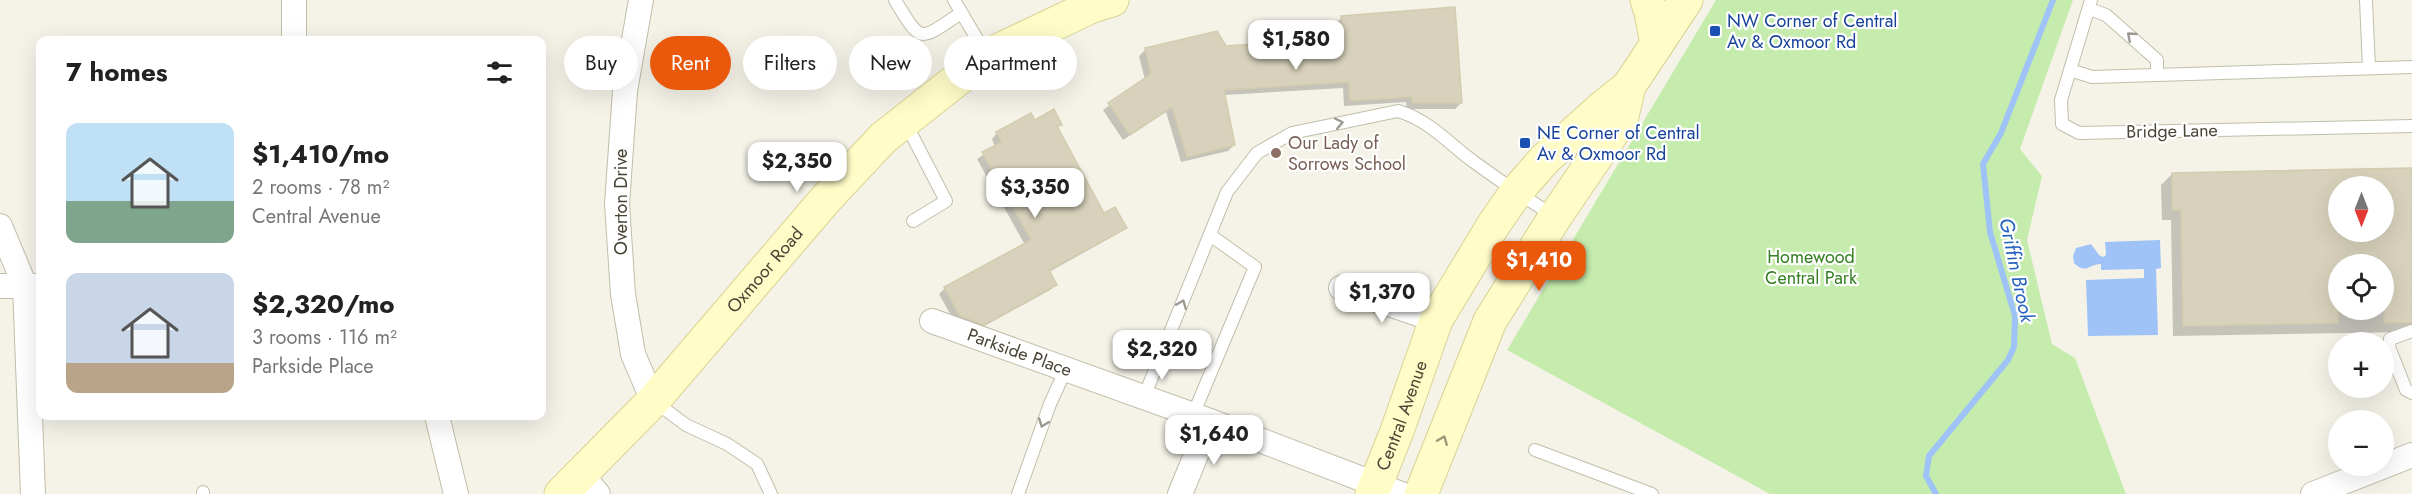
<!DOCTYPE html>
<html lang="en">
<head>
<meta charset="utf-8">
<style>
  body { margin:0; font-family:Jost,sans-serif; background:#f2f2f2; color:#222; height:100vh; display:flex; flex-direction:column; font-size:22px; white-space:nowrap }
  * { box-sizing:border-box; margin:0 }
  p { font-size:20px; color:#767676 }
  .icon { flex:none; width:33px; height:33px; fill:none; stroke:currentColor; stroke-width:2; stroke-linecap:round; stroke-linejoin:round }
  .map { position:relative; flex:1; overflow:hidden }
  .side { position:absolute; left:36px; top:36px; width:510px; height:384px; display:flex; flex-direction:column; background:#fff; border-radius:12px; box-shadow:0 6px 24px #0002 }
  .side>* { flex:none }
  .hud { position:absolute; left:564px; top:36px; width:570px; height:54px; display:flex; gap:12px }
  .needle { width:39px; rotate:180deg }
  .buttons { position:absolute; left:2328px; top:176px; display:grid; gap:12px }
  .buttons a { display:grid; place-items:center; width:66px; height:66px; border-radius:50%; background:#fff; box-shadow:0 6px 24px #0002; font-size:30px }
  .price { position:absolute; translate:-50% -51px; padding:0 14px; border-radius:12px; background:#fff; color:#222; font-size:20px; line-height:39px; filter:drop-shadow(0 2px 3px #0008) }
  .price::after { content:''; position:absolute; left:50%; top:36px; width:18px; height:14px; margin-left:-9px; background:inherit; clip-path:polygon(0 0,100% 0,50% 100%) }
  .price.on { background:#ea580c; color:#fff }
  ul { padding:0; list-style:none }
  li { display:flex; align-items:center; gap:18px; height:150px; padding:0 30px }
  li span { display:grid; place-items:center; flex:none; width:168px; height:120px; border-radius:12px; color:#555 }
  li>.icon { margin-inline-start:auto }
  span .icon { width:72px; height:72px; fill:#fffc; stroke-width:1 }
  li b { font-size:26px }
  h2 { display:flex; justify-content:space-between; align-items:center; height:72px; padding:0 30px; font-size:26px }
  .pill { padding:0 21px; border-radius:27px; background:#fff; box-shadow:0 6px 24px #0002; font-size:21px; line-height:54px }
  .pill.on { background:#ea580c; color:#fff }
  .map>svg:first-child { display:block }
  .green { fill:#c5ecad }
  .water { fill:#9fc3f6 }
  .shadow { fill:#0003; fill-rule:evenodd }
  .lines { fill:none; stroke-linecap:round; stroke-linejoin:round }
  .stream { stroke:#9fc3f6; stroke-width:6 }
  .building { fill:#d8d2bc; stroke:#d3ccaf; stroke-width:1.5; fill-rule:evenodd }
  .service-casing { stroke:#c1bea9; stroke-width:14 }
  .minor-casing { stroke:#c1bea9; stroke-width:26 }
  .secondary-casing { stroke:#d9d394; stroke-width:35 }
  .service { stroke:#fff; stroke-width:12 }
  .minor { stroke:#fff; stroke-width:24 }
  .secondary { stroke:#fffcc8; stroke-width:33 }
  .oneway { stroke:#9b9990 }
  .oneway2 { stroke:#9b9778 }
  .transit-dot { fill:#1a4fb4; stroke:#fff; stroke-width:2 }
  .education-dot { fill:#8d6e63; stroke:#fff; stroke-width:2 }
  .labels { text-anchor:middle; stroke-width:4.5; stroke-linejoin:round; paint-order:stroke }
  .transit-label { font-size:18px; fill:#164399; stroke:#fff; text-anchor:start }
  .street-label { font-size:18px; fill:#494536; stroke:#fff }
  .education-label { font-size:18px; fill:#785e54; stroke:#fff; text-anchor:start }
  .park-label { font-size:18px; fill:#368023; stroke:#fff }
  .water-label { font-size:20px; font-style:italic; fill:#2562bf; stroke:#fff }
</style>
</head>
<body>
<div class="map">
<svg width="2412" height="494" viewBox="0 0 2412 494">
  <rect width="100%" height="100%" fill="#f5f3e8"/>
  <!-- green -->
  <path class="green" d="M 1716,0 L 2073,0 L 2020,149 L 2042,176 L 2027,240 L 2052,344 L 2075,358 L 2126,494 L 1770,494 L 1507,350 Z"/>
  <!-- water -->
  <path class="water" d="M 2160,240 L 2161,268 L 2156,269 L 2158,335 L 2088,336 L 2086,280 L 2144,278 L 2144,269 L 2101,270 L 2101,264 C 2088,264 2087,275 2074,263 L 2073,256 L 2076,248 L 2091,244 L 2099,255 L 2103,257 L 2106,255 L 2105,242 Z"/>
  <!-- shadow -->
  <path class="shadow" d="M 1342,18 L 1461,103 L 1455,109 L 1407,109 L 1406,102 L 1344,106 L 1343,88 L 1224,95 L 1234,145 L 1228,151 L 1181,162 L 1166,112 L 1123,140 L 1103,110 L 1145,80 L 1139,56 L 1145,50 L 1216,33 L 1225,48 L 1338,39 L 1336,23 Z
    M 1034,122 L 1060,125 L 1056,129 L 1104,215 L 1125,228 L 1119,233 L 1049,272 L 1056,285 L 1050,290 L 977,330 L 954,321 L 939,294 L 945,288 L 1025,245 L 977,159 L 995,147 L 992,139 L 997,133 Z
    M 2412,169 L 2412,327 L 2407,332 L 2173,336 L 2171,220 L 2162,220 L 2161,185 L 2172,174 ZM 2338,186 L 2384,186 L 2384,231 L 2338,231 ZM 2338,264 L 2384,264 L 2384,309 L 2338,309 Z"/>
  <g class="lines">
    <!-- stream -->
    <path class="stream" d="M 1936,494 L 1926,476 L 1929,456 L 2008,360 L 2014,347 L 2015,316 L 1990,232 L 1983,164 L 2001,133 L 2053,0"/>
  </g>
  <!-- building -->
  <path class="building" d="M 1455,7 L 1462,103 L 1412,103 L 1412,97 L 1350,101 L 1349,82 L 1224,90 L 1235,145 L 1187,157 L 1172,107 L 1130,135 L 1108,103 L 1151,74 L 1145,48 L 1217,31 L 1226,46 L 1343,37 L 1341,16 Z
    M 1054,109 L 1062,125 L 1057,126 L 1104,213 L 1115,207 L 1127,228 L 1049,270 L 1057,285 L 984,325 L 960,316 L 944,287 L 1031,240 L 982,152 L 1002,142 L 996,132 L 1031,113 L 1035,120 Z
    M 2412,168 L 2412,322 L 2384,323 L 2384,264 L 2338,264 L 2338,323 L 2183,326 L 2181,210 L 2172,210 L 2172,173 ZM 2338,186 L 2384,186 L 2384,231 L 2338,231 Z"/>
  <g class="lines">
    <!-- service casing -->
    <g class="service-casing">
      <path id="service" d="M 895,0 C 922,45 919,41 961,13
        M 954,0 L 987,56
        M 2091,0 L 2061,100 L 2062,124 L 2079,133 L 2412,126
        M 2366,0 L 2369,68
        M 2089,9 L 2106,15 L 2157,60 L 2157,75
        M 2070,70 L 2092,77 L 2412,67
        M 905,122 L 946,201 L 913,221
        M 2412,331 L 2390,339 L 2389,347 L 2406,390 L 2412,393
        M 1144,397 L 1227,192 L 1257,153 L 1292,133 L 1398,111 C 1429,120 1448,143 1474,162 C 1500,181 1527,199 1554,216
        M 654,401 L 686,425 L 727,444 L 757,464 L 771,494
        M 1193,415 L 1255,267 L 1210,235
        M 1535,450 L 1652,494
        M 203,492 L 203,494
        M 1018,494 L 1050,404 L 1066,369"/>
    </g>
    <!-- minor casing -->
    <g class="minor-casing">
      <g id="minor">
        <path d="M 641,0 L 625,91 L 617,204 L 623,294 L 633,354 L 653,401"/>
        <path d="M 294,40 L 294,0"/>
        <path d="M 0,226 L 25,286 L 33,494"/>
        <path d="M 0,286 L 38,286"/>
        <path d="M 1341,288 L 1436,320"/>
        <path id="s1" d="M 932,321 L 1210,421 L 1401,494"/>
        <path d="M 437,416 L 456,494"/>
        <path d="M 580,473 L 598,494"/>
        <path d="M 1180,494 L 1210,421"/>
        <path d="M 2313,494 L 2412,455"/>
      </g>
    </g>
    <!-- secondary casing -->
    <g class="secondary-casing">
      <g id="secondary">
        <path d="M 1647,0 L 1651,12 L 1657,44"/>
        <path id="s2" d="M 561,494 L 653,401 L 825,200 L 883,138 L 987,56 L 1092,6 L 1112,0"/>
        <path id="s3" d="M 1372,494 L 1397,431 L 1436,320 L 1494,224 L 1517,191 L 1545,159 L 1603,107 L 1629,86 L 1686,0"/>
        <path d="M 1421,494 L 1490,321 L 1555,217 L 1621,120 L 1629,86"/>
      </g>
    </g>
    <!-- service -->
    <use href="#service" class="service"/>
    <!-- minor -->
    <use href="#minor" class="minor"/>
    <!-- secondary -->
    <use href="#secondary" class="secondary"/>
  </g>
  <!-- one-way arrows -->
  <defs><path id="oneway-chevron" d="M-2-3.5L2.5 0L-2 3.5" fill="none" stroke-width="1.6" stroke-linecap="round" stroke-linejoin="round" transform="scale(1.5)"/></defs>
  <g class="oneway">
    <use href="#oneway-chevron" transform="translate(2131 36) rotate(-139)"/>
    <use href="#oneway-chevron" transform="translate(1339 123) rotate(-12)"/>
    <use href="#oneway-chevron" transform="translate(1182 304) rotate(-68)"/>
    <use href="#oneway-chevron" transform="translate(1043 423) rotate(110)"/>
  </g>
  <use class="oneway2" href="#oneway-chevron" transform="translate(1443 440) rotate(-68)"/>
  <!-- markers -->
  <g class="transit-dot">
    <rect x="1709" y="25" width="12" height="12" rx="3"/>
    <rect x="1519" y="137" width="12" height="12" rx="3"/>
  </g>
  <circle class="education-dot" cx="1276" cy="153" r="6"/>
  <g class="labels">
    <!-- transit labels -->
    <g class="transit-label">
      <text x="1727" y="27">NW Corner of Central<tspan x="1727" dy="21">Av &amp; Oxmoor Rd</tspan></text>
      <text x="1537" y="139">NE Corner of Central<tspan x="1537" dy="21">Av &amp; Oxmoor Rd</tspan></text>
    </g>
    <!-- street labels -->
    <g class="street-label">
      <text transform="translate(2172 131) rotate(-1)" y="6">Bridge Lane</text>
      <text transform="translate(621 202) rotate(-90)" y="6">Overton Drive</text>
      <text dy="6" stroke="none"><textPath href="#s2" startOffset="303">Oxmoor Road</textPath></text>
      <text dy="6" stroke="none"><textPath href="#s1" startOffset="93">Parkside Place</textPath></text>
      <text dy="6" stroke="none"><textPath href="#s3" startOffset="84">Central Avenue</textPath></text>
    </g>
    <!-- education labels -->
    <g class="education-label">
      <text x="1288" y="149">Our Lady of<tspan x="1288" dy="21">Sorrows School</tspan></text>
    </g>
    <!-- park labels -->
    <g class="park-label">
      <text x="1811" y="263">Homewood<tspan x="1811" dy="21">Central Park</tspan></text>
    </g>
    <!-- water labels -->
    <g class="water-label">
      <text transform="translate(2017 270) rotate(78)" y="7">Griffin Brook</text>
    </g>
  </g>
</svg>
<div class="buttons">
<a><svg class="needle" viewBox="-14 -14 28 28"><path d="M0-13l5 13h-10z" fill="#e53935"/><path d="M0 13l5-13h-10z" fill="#767676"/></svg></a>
<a><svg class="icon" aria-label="locate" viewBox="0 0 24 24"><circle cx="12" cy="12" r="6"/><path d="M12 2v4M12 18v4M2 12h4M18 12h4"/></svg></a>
<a>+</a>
<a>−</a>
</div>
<b class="price" style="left:1296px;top:71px">$1,580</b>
<b class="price" style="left:797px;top:193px">$2,350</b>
<b class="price" style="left:1035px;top:219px">$3,350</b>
<b class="price on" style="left:1539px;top:292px">$1,410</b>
<b class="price" style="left:1382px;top:324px">$1,370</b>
<b class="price" style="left:1162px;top:381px">$2,320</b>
<b class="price" style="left:1214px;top:466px">$1,640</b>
<div class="hud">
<a class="pill">Buy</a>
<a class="pill on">Rent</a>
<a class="pill">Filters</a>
<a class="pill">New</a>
<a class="pill">Apartment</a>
</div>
<section class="side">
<h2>7 homes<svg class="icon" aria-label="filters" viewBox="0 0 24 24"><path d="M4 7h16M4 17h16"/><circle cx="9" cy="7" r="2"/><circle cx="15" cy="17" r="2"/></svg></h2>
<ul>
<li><span style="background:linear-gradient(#bfe0f5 65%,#7fa58c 0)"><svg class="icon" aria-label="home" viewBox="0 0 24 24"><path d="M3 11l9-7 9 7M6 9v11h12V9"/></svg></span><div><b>$1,410/mo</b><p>2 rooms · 78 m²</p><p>Central Avenue</p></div></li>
<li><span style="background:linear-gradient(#c9d6e8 75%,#b9a48a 0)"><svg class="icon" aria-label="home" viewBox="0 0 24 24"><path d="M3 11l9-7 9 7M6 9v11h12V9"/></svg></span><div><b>$2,320/mo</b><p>3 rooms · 116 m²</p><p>Parkside Place</p></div></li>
</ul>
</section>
</div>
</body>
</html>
